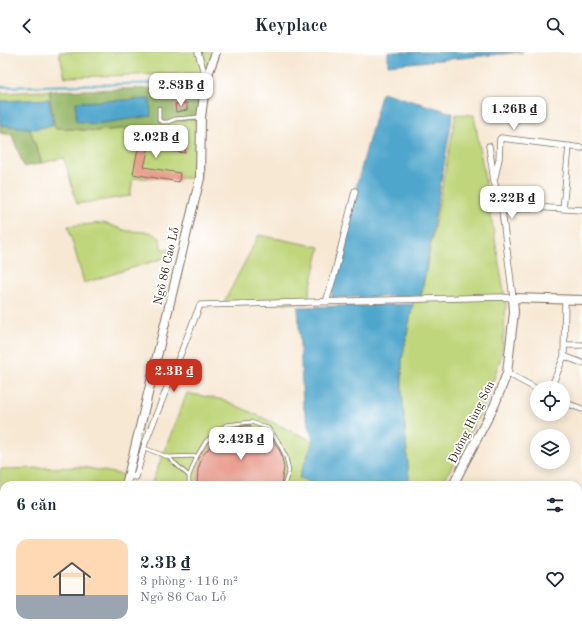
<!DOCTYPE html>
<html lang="vi">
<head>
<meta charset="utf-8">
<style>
  body { margin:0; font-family:"Old Standard TT",serif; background:#f6f6f7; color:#1f2937; height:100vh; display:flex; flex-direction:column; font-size:15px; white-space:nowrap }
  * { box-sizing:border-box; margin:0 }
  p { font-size:13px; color:#747a83 }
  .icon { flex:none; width:22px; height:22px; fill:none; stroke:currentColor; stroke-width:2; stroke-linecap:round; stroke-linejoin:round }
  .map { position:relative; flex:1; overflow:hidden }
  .sheet { position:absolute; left:0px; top:429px; width:582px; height:156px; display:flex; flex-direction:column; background:#fff; border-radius:12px 12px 0 0; box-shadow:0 2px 10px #0003 }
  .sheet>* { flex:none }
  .controls { position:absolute; left:530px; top:329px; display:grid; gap:8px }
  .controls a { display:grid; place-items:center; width:40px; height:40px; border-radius:50%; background:#fff; box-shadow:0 2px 10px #0003; font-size:20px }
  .price { position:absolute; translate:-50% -34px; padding:0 9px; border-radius:8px; background:#fff; color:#222; font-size:13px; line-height:26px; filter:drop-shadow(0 1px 2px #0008) }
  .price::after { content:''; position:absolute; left:50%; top:24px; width:12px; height:9px; margin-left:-6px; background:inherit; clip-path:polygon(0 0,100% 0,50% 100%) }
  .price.selected { background:#c8321e; color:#fff }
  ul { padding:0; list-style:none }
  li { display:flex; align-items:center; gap:12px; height:100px; padding:0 16px }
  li+li { border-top:1px solid #e0e1e3 }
  li span { display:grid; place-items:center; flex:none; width:112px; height:80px; border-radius:12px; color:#555 }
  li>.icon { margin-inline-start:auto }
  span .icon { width:48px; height:48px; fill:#fffc; stroke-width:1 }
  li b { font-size:17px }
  h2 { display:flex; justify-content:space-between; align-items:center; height:48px; padding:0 16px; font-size:17px }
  header { display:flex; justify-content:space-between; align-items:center; height:52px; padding:0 16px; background:#fff; font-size:18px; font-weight:700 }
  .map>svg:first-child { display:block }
  .green { fill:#c0d67b; stroke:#7e804c }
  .forest { fill:#98b76b; stroke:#6a7044 }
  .water { fill:#4fa6cc; stroke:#456875 }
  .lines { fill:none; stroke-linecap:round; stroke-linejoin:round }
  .stream { stroke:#4fa6cc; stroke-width:2 }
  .building { fill:#e89b8c }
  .lane-casing { stroke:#7d6c5e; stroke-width:4.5 }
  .street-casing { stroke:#7d6c5e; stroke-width:7 }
  .secondary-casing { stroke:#7d6c5e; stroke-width:10 }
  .lane { stroke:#fff; stroke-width:3 }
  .street { stroke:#fff; stroke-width:5.5 }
  .secondary { stroke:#fff; stroke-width:8 }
  .labels { text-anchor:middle; stroke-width:3.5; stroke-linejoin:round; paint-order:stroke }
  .street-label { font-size:12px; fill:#3b2a1e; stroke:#fff }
</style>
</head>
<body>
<header><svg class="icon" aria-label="back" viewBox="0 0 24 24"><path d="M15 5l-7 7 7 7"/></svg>Keyplace<svg class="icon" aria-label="search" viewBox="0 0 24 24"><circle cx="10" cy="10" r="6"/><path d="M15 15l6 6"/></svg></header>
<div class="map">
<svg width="582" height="585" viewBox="0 0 582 585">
  <rect width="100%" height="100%" fill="#fff"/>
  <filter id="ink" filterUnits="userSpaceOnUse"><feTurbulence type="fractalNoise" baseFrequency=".025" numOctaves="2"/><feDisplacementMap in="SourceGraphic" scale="8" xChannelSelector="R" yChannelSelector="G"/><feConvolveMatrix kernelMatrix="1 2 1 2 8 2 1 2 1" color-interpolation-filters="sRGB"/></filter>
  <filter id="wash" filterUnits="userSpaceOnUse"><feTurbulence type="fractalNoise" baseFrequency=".012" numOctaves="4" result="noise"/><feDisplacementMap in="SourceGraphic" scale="16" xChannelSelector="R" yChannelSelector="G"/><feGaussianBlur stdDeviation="0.9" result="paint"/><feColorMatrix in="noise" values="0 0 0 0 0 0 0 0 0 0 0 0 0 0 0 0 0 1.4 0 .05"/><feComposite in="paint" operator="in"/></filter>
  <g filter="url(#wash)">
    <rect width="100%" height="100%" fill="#f7e8d4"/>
    <!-- green -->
    <path class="green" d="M 59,0 L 216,0 L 208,21 L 65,25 Z
      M 49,39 L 56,76 L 97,79 L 156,74 L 201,65 L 200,126 L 133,126 L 130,144 L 77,152 L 64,106 L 42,111 L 29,75 L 0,73 L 0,41 Z
      M 456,62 L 474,63 L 506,252 L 502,302 L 486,350 L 442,433 L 407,433 L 409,426 L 402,339 L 402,307 L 414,247 L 421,246 Z
      M 104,171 L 127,179 L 150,180 L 160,186 L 161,196 L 175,199 L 174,203 L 84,231 L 68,174 Z
      M 259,183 L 320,195 L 307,251 L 223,252 Z
      M 187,341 L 224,348 L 313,389 L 299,425 L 310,430 L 309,433 L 151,433 Z
      M 83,415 L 129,424 L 126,433 L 4,433 L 4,459 L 0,459 L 0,417 Z
      M 578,545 L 582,545 L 582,585 L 551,585 L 551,581 L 578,581 Z
      M 387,581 L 451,581 L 450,585 L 385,585 Z"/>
    <!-- forest -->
    <path class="forest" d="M 205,35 L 201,65 L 156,74 L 97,79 L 55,76 L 49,39 Z
      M 0,73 L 29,75 L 42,111 L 24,115 L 12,83 L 0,81 Z"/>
    <!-- water -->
    <path class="water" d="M 388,0 L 523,0 L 388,13 Z
      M 382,40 L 453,61 L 421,244 L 331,246 L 355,139 Z
      M 49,47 L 53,73 L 37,77 L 0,73 L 0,49 Z
      M 150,47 L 151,64 L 96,72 L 76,69 L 76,50 Z
      M 413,252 L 402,307 L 402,339 L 409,426 L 407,433 L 309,433 L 310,430 L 299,426 L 313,389 L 303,353 L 298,255 Z"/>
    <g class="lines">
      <!-- stream -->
      <path class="stream" d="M 181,31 L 196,31
        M 0,35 L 167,31
        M 305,581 L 308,585"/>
    </g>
    <g id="blocks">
      <!-- building -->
      <path class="building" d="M 172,22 L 177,22 L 179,39 L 173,39 Z
        M 187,51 L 187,58 L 176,60 L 175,52 Z
        M 140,86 L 186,92 L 185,101 L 149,95 L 144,115 L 180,121 L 179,130 L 133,122 Z
        M 251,373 L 247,383 L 262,390 L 267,379 L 275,391 L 281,401 L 284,416 L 281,433 L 197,433 L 198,417 L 203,403 L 215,389 L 229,379 L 238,375 Z"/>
    </g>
  </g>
  <g filter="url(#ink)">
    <use href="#blocks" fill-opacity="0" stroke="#7d6c5e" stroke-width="1"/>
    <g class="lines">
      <!-- lane casing -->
      <g class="lane-casing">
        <path id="lane" d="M 159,56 L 159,68 L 162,70 L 168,70 L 175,67 L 199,65
          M 144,396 L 168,405 L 189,424 L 189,433
          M 168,405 L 197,404 L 206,389 L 226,373 L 251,370 L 268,376 L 278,389 L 286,405 L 289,419 L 284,433
          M 189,424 L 197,404"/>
      </g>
      <!-- street casing -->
      <g class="street-casing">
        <path id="street" d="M 198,0 L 206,28
          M 495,125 L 499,107 L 500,87 L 501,86 L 582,96
          M 563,157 L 569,94
          M 502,159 L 532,155 L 582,158
          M 326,250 L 334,224 L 355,139
          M 565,293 L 582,293
          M 564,304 L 582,311
          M 507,321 L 537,337
          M 551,336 L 564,304 L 565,248
          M 563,350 L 582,357
          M 129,424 L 136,425 L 145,391 L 200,253 C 300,251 401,247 501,245 L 513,246 L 502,159 L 494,129 L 489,94
          M 0,460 L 4,460
          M 0,526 L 4,526
          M 34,581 L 35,585
          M 40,585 L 45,581"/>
      </g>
      <!-- secondary casing -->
      <g class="secondary-casing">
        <path id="secondary" d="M 126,433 L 200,126 L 201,65 L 206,28 L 216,0
          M 453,433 L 495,352 L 507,321 L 514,260 L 513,246 L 582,248
          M 88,585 L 89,581
          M 372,585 L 375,581"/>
      </g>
      <!-- lane -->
      <use href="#lane" class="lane"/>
      <!-- street -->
      <use href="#street" class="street"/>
      <!-- secondary -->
      <use href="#secondary" class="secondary"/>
    </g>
  </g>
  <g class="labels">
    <!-- street labels -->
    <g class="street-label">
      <text transform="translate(166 214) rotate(-77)" y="4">Ngõ 86 Cao Lỗ</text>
      <text transform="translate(471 370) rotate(-64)" y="4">Đường Hùng Sơn</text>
    </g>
  </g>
</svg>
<div class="controls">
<a><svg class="icon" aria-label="locate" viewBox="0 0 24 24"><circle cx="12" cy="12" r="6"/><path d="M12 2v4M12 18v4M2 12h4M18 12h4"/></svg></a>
<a><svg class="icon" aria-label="layers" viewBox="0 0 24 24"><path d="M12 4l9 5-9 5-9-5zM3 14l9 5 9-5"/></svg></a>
</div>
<b class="price" style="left:181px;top:55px">2.83B ₫</b>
<b class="price" style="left:514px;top:79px">1.26B ₫</b>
<b class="price" style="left:156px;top:107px">2.02B ₫</b>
<b class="price" style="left:512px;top:168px">2.22B ₫</b>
<b class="price selected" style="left:174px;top:341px">2.3B ₫</b>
<b class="price" style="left:241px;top:409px">2.42B ₫</b>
<section class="sheet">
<h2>6 căn<svg class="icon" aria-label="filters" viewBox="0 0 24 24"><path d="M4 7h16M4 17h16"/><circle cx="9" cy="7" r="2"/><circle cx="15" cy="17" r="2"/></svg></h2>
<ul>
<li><span style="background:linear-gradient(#ffd9b3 70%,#9aa5b1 0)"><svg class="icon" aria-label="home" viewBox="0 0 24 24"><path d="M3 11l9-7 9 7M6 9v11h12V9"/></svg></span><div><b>2.3B ₫</b><p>3 phòng · 116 m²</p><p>Ngõ 86 Cao Lỗ</p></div><svg class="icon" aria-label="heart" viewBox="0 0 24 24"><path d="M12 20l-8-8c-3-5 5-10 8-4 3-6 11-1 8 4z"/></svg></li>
</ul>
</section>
</div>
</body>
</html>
